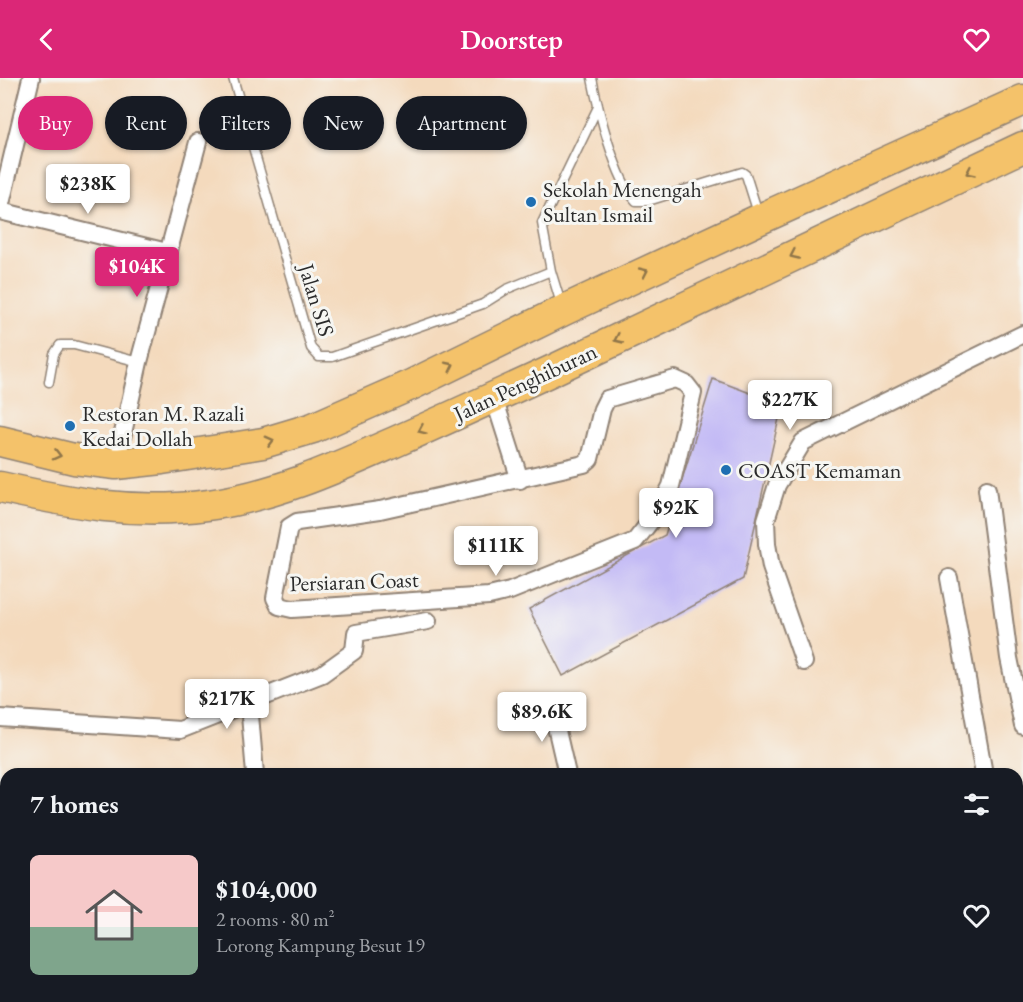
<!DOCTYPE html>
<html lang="en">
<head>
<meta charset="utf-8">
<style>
  body { margin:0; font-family:"EB Garamond",serif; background:#242831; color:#f1f3f6; height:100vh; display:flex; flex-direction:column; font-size:22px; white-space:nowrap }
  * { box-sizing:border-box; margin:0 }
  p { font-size:20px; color:#9ea1a6 }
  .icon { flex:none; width:33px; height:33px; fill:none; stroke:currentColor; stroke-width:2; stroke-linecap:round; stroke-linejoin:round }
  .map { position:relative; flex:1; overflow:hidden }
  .side { position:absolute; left:0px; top:690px; width:1023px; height:234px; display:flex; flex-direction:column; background:#171b24; border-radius:18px 18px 0 0; box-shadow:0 2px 4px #0004 }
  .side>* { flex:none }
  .top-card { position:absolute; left:18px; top:18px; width:600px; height:54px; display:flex; gap:12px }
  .price { position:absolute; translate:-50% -51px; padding:0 14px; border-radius:6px; background:#fff; color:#222; font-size:20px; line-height:39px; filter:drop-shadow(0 2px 3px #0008) }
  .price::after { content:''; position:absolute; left:50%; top:36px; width:18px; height:14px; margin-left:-9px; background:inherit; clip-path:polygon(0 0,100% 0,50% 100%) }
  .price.selected { background:#db2777; color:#fff }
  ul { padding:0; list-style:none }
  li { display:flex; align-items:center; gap:18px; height:150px; padding:0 30px }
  li span { display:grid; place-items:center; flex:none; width:168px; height:120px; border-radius:9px; color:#555 }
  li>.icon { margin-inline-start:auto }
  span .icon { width:72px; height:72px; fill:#fffc; stroke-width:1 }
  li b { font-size:26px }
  h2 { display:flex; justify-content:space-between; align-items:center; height:72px; padding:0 30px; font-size:26px }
  .tag { padding:0 21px; border-radius:27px; background:#171b24; box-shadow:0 2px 4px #0004; font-size:21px; line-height:54px }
  .tag.selected { background:#db2777; color:#fff }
  header { display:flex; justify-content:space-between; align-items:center; height:78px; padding:0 30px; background:#db2777; color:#fff; font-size:27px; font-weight:600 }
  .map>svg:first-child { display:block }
  .building { fill:#c3baf5 }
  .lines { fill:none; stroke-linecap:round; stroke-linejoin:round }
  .lane-casing { stroke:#908274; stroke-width:11 }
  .street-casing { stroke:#908274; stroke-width:20 }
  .highway-casing { stroke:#908274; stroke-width:33 }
  .lane { stroke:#fff; stroke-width:8 }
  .street { stroke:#fff; stroke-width:16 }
  .highway { stroke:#f4c26a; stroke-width:30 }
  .oneway { stroke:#90764a }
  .poi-dot { fill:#1f6fb2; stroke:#f6f6f2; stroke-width:2 }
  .labels { text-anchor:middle; stroke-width:6; stroke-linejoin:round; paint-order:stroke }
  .poi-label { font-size:22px; fill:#2b2b2b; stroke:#f6f6f2; text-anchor:start }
  .street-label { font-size:22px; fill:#2b2b2b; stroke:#f6f6f2 }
</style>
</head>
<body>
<header><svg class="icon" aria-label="back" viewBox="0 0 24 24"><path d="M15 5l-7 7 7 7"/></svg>Doorstep<svg class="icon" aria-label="heart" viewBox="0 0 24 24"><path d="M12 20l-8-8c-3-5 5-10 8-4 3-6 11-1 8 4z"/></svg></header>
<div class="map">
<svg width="1023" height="924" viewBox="0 0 1023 924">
  <rect width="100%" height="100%" fill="#f6f6f2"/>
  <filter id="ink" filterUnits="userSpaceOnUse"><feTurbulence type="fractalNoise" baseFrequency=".0167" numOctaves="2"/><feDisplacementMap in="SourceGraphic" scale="12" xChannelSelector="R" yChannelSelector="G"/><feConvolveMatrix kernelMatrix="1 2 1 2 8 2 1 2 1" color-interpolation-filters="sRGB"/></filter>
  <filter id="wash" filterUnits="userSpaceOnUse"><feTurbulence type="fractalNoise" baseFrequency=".008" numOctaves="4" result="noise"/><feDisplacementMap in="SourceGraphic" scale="24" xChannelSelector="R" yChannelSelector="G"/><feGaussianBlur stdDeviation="1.35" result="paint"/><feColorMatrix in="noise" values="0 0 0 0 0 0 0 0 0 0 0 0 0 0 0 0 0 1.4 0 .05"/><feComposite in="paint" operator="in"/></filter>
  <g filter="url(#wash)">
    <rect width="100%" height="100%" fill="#f4dabd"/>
    <g id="blocks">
      <!-- building -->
      <path class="building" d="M 713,301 L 782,327 L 743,501 L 563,598 L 529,531 L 665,457 Z"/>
    </g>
  </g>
  <g filter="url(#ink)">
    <use href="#blocks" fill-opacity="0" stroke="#908274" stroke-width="1.5"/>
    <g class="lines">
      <!-- lane casing -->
      <g class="lane-casing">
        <path id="lane" d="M 233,0 L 311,270 L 319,279 L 332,279 L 483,226 L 507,211 L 551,193 L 562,229
          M 592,0 C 598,31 615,101 636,123 L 648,123 L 742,94 L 746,97 L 758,135
          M 551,193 L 542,145 L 598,29
          M 49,304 L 54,276 L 60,267 L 74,267 L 139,284
          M 543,918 L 545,924"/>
      </g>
      <!-- street casing -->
      <g class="street-casing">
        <path id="street" d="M 0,130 L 31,0
          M 0,133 L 167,174
          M 675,301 L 686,306 L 693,315 L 671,408 L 657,435 L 635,463 L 510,513 L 489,518 L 292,531 L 279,528 L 275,520 L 289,449 L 297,444 L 380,432 L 584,386 L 590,381 L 602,331 L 607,321 Z
          M 494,320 L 520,402
          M 116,386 L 139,284 L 198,64
          M 987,411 L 1009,580 L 1023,648
          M 949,500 L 984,696
          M 804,584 L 771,489 L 767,466 L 766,442 L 777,407 L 803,364 L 1023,256
          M 249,625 L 255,696
          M 551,627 L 567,696
          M 0,640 L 180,652 L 322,596 L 354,573 L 356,555 L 428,543
          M 1017,731 L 1023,729
          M 278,918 L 279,924
          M 366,918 L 368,924
          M 626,918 L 628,924
          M 790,918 L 792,924
          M 896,918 L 897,924
          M 491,924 L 520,918"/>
      </g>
      <!-- highway casing -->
      <g class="highway-casing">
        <path id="highway" d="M 0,363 L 74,381 L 116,386 L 162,381 L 263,365 L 313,350 L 413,306 L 564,232 L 760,141 L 1023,22
          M 0,409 C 72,425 134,437 208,427 C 275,418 336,390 397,363 C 449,340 501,316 553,292 C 709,218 866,143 1023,69"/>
      </g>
      <!-- lane -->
      <use href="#lane" class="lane"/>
      <!-- street -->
      <use href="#street" class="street"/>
      <!-- highway -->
      <use href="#highway" class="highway"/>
    </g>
    <!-- one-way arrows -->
    <defs><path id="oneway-chevron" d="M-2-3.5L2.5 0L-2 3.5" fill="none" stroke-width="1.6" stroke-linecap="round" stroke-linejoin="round" transform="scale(1.5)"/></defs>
    <g class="oneway">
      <use href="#oneway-chevron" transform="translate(970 94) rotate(155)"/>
      <use href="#oneway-chevron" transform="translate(794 177) rotate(155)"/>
      <use href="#oneway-chevron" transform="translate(644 194) rotate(-25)"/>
      <use href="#oneway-chevron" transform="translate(618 261) rotate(155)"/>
      <use href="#oneway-chevron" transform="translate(450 288) rotate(-26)"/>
      <use href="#oneway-chevron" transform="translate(422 352) rotate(156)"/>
      <use href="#oneway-chevron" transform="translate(270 363) rotate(-15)"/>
      <use href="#oneway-chevron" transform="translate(57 377) rotate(14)"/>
    </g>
  </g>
  <!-- markers -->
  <g class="poi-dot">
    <circle cx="531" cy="124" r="6"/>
    <circle cx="70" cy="348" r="6"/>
    <circle cx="726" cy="392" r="6"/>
  </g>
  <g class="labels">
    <!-- poi labels -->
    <g class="poi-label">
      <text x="543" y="119">Sekolah Menengah<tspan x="543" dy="25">Sultan Ismail</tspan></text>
      <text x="82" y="343">Restoran M. Razali<tspan x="82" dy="25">Kedai Dollah</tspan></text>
      <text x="738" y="400">COAST Kemaman</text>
    </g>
    <!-- street labels -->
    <g class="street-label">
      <text transform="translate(317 222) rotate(73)" y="8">Jalan SIS</text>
      <text transform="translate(525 304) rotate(-25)" y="8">Jalan Penghiburan</text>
      <text transform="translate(354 503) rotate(-2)" y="8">Persiaran Coast</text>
    </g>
  </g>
</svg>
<b class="price" style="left:88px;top:137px">$238K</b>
<b class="price selected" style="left:137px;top:220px">$104K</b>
<b class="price" style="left:790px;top:353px">$227K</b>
<b class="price" style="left:676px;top:461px">$92K</b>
<b class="price" style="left:496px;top:499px">$111K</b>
<b class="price" style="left:227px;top:652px">$217K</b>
<b class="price" style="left:542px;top:665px">$89.6K</b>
<div class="top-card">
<a class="tag selected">Buy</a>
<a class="tag">Rent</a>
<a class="tag">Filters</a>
<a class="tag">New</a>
<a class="tag">Apartment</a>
</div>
<section class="side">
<h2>7 homes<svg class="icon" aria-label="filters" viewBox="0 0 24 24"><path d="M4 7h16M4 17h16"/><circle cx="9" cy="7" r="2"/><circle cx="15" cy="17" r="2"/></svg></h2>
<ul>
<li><span style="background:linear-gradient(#f6c9c9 60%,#7fa58c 0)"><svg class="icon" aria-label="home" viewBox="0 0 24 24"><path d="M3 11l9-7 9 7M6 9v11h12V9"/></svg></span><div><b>$104,000</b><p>2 rooms · 80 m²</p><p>Lorong Kampung Besut 19</p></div><svg class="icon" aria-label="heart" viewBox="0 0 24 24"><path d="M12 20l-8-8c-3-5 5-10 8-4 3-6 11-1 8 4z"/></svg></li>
</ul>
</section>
</div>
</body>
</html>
